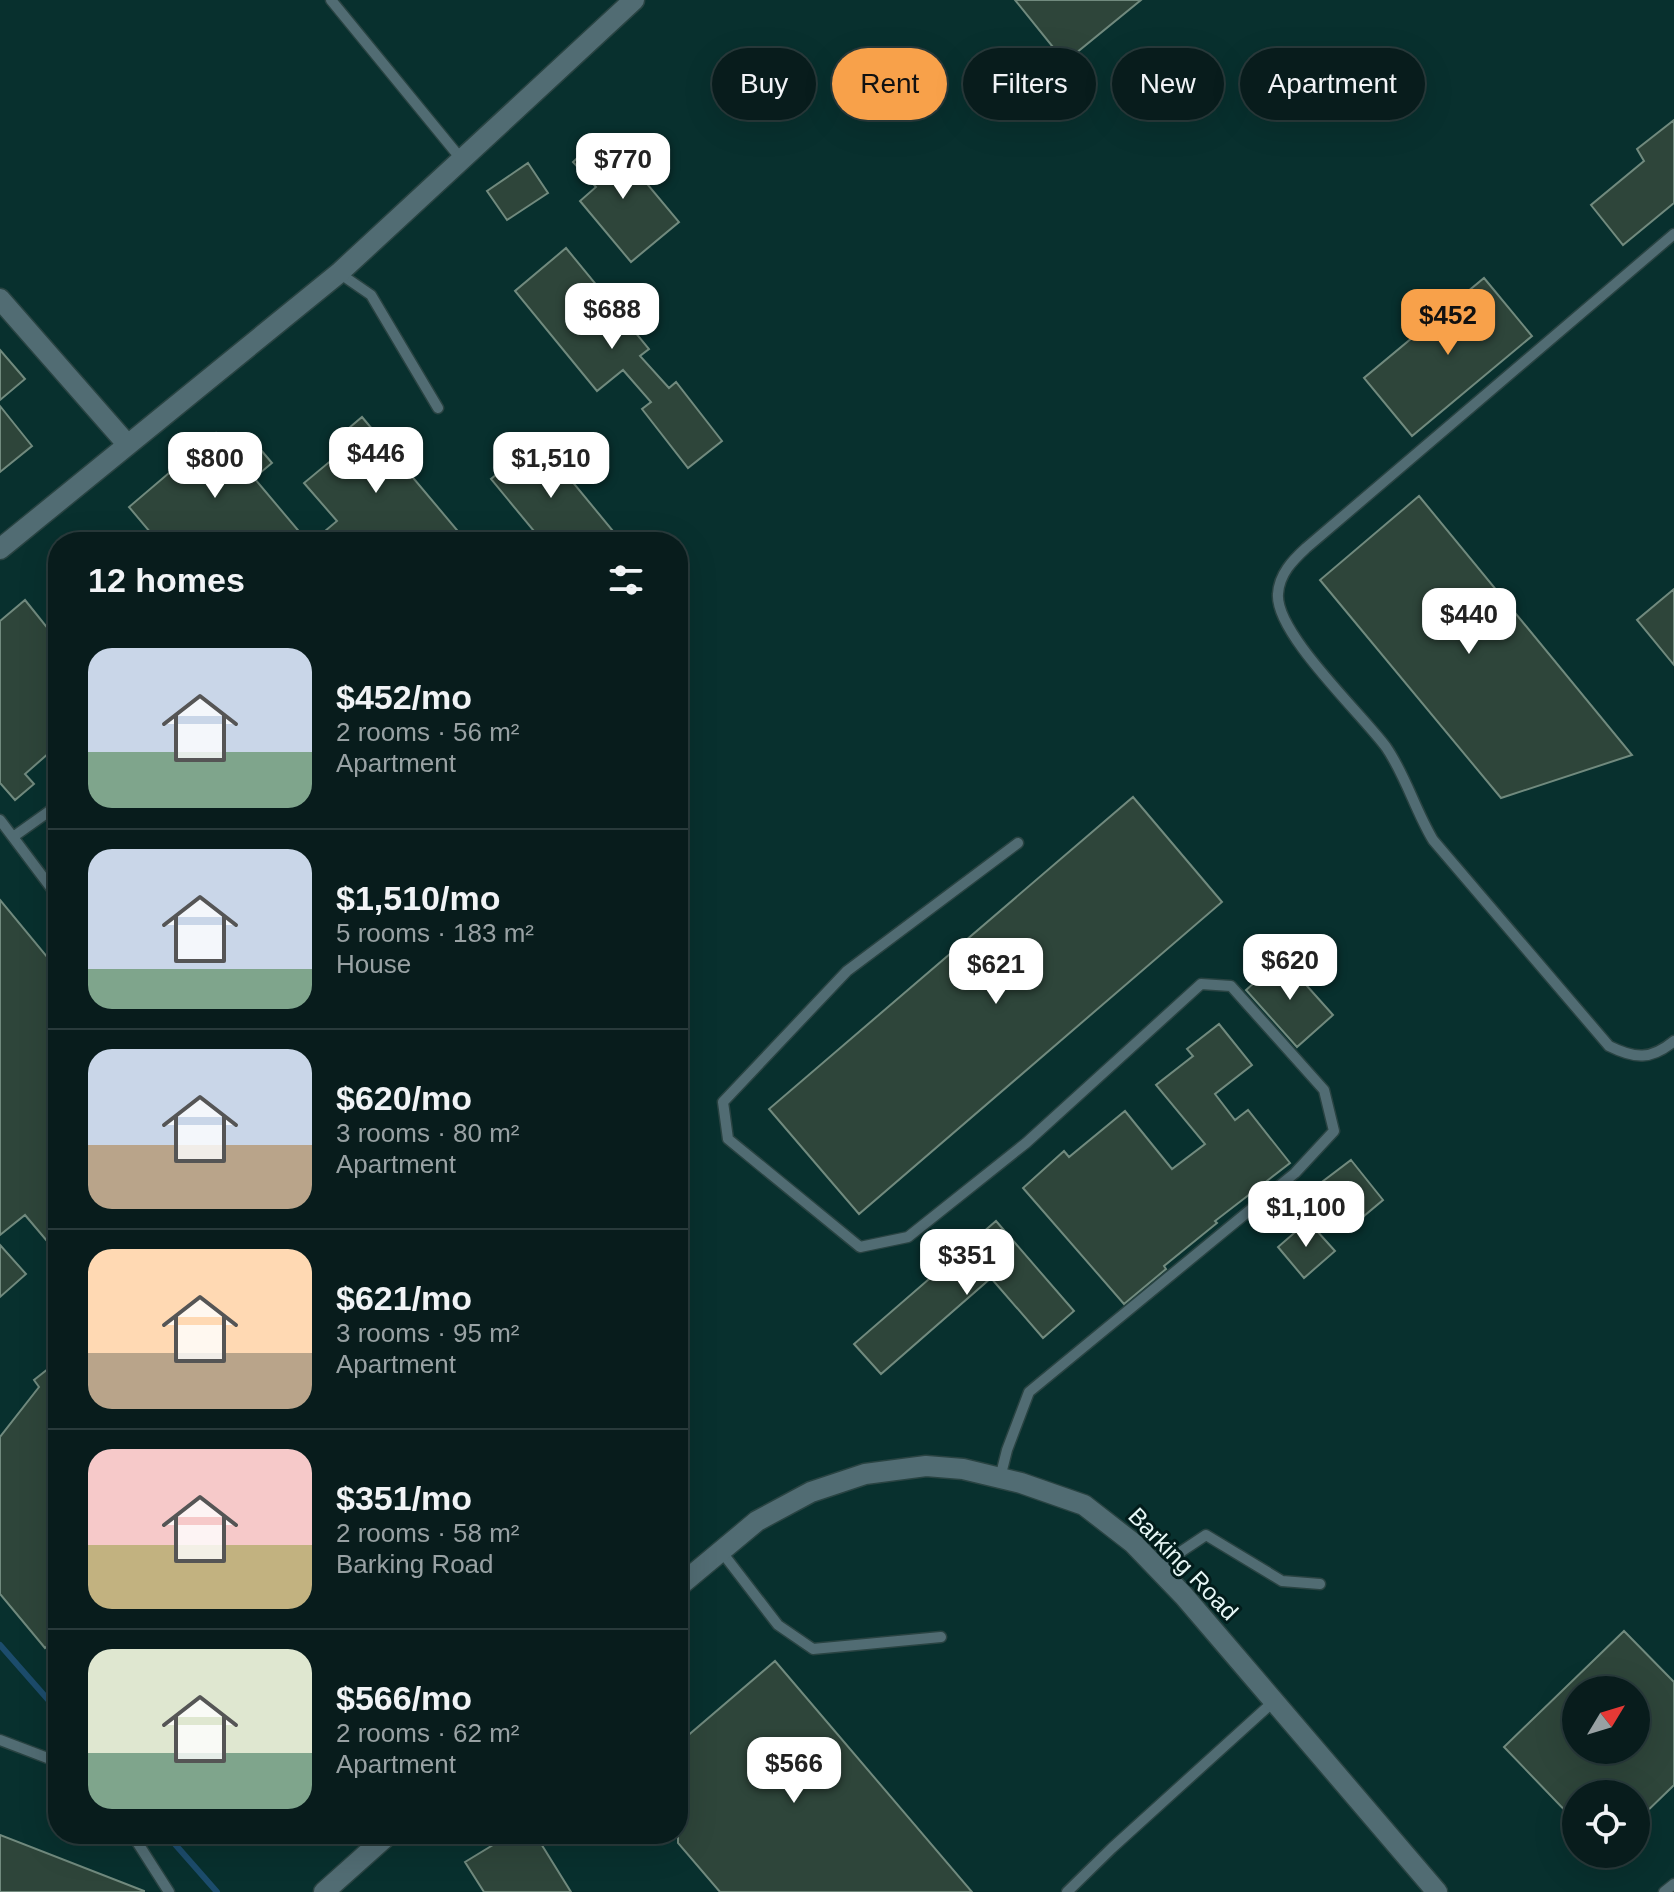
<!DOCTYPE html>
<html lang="en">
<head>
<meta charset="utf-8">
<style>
  body { margin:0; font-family:Arial,sans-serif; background:#162929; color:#f1f3f6; height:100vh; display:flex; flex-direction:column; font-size:30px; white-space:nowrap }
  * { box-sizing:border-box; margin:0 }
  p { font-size:26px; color:#98a1a3 }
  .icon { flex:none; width:44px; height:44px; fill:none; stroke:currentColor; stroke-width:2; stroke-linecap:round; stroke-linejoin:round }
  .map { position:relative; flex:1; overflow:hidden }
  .drawer { position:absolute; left:48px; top:532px; width:640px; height:1312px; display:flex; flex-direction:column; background:#081c1c; border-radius:32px; box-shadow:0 8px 32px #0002,0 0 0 2px #293a3b }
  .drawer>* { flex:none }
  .hud { position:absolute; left:712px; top:48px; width:760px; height:72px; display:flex; gap:16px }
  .needle { width:52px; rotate:52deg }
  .tools { position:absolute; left:1562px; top:1676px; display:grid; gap:16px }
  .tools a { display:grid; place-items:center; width:88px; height:88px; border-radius:50%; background:#081c1c; box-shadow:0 8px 32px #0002,0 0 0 2px #293a3b; font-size:40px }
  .price { position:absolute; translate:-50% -68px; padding:0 18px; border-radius:16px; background:#fff; color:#222; font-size:26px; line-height:52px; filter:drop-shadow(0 2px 4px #0008) }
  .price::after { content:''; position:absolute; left:50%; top:48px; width:24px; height:18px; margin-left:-12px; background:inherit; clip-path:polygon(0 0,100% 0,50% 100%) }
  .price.selected { background:#f8a14a; color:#111 }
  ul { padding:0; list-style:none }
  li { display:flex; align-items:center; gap:24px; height:200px; padding:0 40px }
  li+li { border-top:2px solid #293a3b }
  li span { display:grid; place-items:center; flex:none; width:224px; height:160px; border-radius:24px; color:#555 }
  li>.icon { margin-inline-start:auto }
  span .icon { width:96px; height:96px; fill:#fffc; stroke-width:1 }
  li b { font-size:34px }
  h2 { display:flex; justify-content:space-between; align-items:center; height:96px; padding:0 40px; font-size:34px }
  .tag { padding:0 28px; border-radius:36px; background:#081c1c; box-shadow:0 8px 32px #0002,0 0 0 2px #293a3b; font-size:28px; line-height:72px }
  .tag.selected { background:#f8a14a; color:#111 }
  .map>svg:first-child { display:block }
  .built { fill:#08302e; fill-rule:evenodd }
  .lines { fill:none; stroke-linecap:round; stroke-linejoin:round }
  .stream { stroke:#1c4c6c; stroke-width:6 }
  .building { fill:#2e453a; stroke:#718a7e; stroke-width:2; fill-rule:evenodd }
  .service-casing { stroke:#294342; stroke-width:13 }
  .minor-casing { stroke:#294342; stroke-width:23 }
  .service { stroke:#516c73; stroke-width:10 }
  .minor { stroke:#516c73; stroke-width:20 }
  .labels { text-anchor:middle; stroke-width:6; stroke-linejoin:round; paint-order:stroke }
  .street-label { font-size:24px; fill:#e7f7f6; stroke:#021c1b }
</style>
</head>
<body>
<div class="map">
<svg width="1674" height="1892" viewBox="0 0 1674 1892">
  <rect width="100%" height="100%" fill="#0a2625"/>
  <!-- built -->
  <path class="built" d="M 0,0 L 1674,0 L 1674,1892 L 0,1892 ZM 58,542 L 678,542 L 678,1834 L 58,1834 ZM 1576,1690 L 1636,1690 L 1636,1750 L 1576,1750 ZM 1576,1794 L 1636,1794 L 1636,1854 L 1576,1854 Z"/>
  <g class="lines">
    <!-- stream -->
    <path class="stream" d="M 0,1645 L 58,1711
      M 166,1834 L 217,1892"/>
  </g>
  <!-- building -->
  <path class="building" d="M 1015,0 L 1141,0 L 1065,62 Z
    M 1674,120 L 1674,203 L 1623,245 L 1591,205 L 1644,161 L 1637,149 Z
    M 602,135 L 626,162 L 628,161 L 679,222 L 631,262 L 580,201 L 596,187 L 573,162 Z
    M 528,163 L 548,193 L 507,220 L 487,191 Z
    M 566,248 L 649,349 L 640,356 L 669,388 L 676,382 L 722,441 L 688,468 L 642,409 L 651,402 L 623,370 L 597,391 L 515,291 Z
    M 1484,278 L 1532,336 L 1412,436 L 1364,378 Z
    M 0,350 L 25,379 L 0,400 Z
    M 0,406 L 32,446 L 0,472 Z
    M 362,417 L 467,542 L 426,542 L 417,532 L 405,542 L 312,542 L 337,521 L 304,483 L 345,449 L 336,439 Z
    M 216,433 L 238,458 L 255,443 L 272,463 L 254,478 L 308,542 L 165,542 L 159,535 L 155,538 L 129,507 Z
    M 538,440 L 622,542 L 543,542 L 491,479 Z
    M 1419,496 L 1632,755 L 1501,798 L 1320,580 Z
    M 1674,589 L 1674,665 L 1637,620 Z
    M 25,600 L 58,641 L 58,745 L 25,774 L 34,784 L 15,800 L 0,783 L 0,621 Z
    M 1133,797 L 1222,902 L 859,1214 L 769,1109 Z
    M 0,900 L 58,970 L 58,1254 L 25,1215 L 0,1235 Z
    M 1282,958 L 1333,1015 L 1297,1047 L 1246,990 Z
    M 1219,1024 L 1252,1065 L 1215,1094 L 1235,1120 L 1248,1110 L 1290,1163 L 1215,1221 L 1217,1223 L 1164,1266 L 1166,1269 L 1124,1304 L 1023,1188 L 1064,1151 L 1069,1157 L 1125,1111 L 1172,1169 L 1205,1144 L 1156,1085 L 1193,1056 L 1187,1049 Z
    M 1351,1160 L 1383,1200 L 1352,1226 L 1318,1185 Z
    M 996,1221 L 1074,1311 L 1043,1338 L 991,1278 L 881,1374 L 854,1344 Z
    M 1308,1221 L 1335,1251 L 1304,1278 L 1278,1247 Z
    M 0,1245 L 26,1274 L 0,1297 Z
    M 58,1361 L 58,1638 L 45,1648 L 0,1594 L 0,1437 L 39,1387 L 34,1380 Z
    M 1624,1631 L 1674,1682 L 1674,1785 L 1636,1822 L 1636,1794 L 1576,1794 L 1576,1822 L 1504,1747 ZM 1576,1690 L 1636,1690 L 1636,1750 L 1576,1750 Z
    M 775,1661 L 972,1892 L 720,1892 L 678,1843 L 678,1744 Z
    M 511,1834 L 535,1834 L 571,1892 L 484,1892 L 465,1862 Z
    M 0,1835 L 144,1891 L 144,1892 L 0,1892 Z"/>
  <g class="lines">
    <!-- service casing -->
    <g class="service-casing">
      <path id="service" d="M 331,0 L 462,160
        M 1674,234 L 1306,548 C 1293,560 1279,574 1278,594 C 1275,633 1361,713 1386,747 C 1406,776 1415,810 1433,840 L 1609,1046 C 1635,1059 1651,1060 1674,1041
        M 339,273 L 371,295 L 438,408
        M 0,820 L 58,897
        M 13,837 L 58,805
        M 1000,1478 L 1007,1450 L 1029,1392 L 1295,1173 L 1334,1131 L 1324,1090 L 1231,986 L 1201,984 L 1026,1143 L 908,1237 L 860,1247 L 728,1139 L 723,1102 L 847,971 L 1018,843
        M 721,1551 L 778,1625 L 813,1649 L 941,1637
        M 1158,1570 L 1182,1551 L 1206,1535 L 1282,1581 L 1320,1584
        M 0,1740 L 58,1762
        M 132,1834 L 169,1892
        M 1067,1892 L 1112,1848 L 1273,1702
        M 1664,1892 L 1674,1884"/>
    </g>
    <!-- minor casing -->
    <g class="minor-casing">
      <path id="minor" d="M 0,299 L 127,444
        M 0,549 L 339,273 L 634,0
        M 678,1587 L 757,1521 L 811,1492 L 865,1474 L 926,1466 L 963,1469 L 1021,1483 L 1084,1505 L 1133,1543 L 1184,1596 L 1437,1892
        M 324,1892 L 389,1834"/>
    </g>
    <!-- service -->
    <use href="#service" class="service"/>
    <!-- minor -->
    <use href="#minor" class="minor"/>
  </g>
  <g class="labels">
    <!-- street labels -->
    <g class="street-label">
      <text transform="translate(1183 1564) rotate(46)" y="8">Barking Road</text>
    </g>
  </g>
</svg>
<div class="tools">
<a><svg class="needle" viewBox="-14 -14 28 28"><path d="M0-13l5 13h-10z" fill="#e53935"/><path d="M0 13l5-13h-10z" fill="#98a1a3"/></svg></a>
<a><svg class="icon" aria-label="locate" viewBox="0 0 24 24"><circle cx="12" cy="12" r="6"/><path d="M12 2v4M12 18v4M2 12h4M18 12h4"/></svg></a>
</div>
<b class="price" style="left:623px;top:201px">$770</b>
<b class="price" style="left:612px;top:351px">$688</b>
<b class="price selected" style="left:1448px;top:357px">$452</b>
<b class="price" style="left:376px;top:495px">$446</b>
<b class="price" style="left:215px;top:500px">$800</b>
<b class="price" style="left:551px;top:500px">$1,510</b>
<b class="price" style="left:1469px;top:656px">$440</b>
<b class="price" style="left:1290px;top:1002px">$620</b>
<b class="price" style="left:996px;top:1006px">$621</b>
<b class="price" style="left:1306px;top:1249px">$1,100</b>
<b class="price" style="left:967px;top:1297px">$351</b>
<b class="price" style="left:794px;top:1805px">$566</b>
<div class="hud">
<a class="tag">Buy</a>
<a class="tag selected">Rent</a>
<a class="tag">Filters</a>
<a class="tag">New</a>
<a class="tag">Apartment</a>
</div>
<section class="drawer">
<h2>12 homes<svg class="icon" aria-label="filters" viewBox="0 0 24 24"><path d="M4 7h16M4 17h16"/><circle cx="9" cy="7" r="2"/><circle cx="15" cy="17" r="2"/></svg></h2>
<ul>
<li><span style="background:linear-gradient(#c9d6e8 65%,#7fa58c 0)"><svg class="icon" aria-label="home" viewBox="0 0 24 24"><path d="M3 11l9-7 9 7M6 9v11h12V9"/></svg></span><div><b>$452/mo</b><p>2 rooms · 56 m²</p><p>Apartment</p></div></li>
<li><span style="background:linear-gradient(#c9d6e8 75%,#7fa58c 0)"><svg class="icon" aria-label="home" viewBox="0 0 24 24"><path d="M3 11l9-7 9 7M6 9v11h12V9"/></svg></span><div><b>$1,510/mo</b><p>5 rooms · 183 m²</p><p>House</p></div></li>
<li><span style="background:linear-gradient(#c9d6e8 60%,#b9a48a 0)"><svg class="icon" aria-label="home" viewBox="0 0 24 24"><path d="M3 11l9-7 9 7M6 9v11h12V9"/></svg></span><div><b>$620/mo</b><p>3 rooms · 80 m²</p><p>Apartment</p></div></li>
<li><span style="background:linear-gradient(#ffd9b3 65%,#b9a48a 0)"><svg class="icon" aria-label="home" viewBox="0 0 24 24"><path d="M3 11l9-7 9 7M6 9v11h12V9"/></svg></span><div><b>$621/mo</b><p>3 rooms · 95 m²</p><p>Apartment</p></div></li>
<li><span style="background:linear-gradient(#f6c9c9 60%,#c2b280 0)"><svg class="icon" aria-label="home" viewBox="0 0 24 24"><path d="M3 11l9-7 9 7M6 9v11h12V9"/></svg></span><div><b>$351/mo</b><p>2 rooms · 58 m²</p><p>Barking Road</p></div></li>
<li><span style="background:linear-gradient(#dfe7d0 65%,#7fa58c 0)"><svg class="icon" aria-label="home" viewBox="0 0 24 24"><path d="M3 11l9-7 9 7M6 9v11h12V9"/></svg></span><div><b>$566/mo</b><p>2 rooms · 62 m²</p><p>Apartment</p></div></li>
</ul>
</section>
</div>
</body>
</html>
